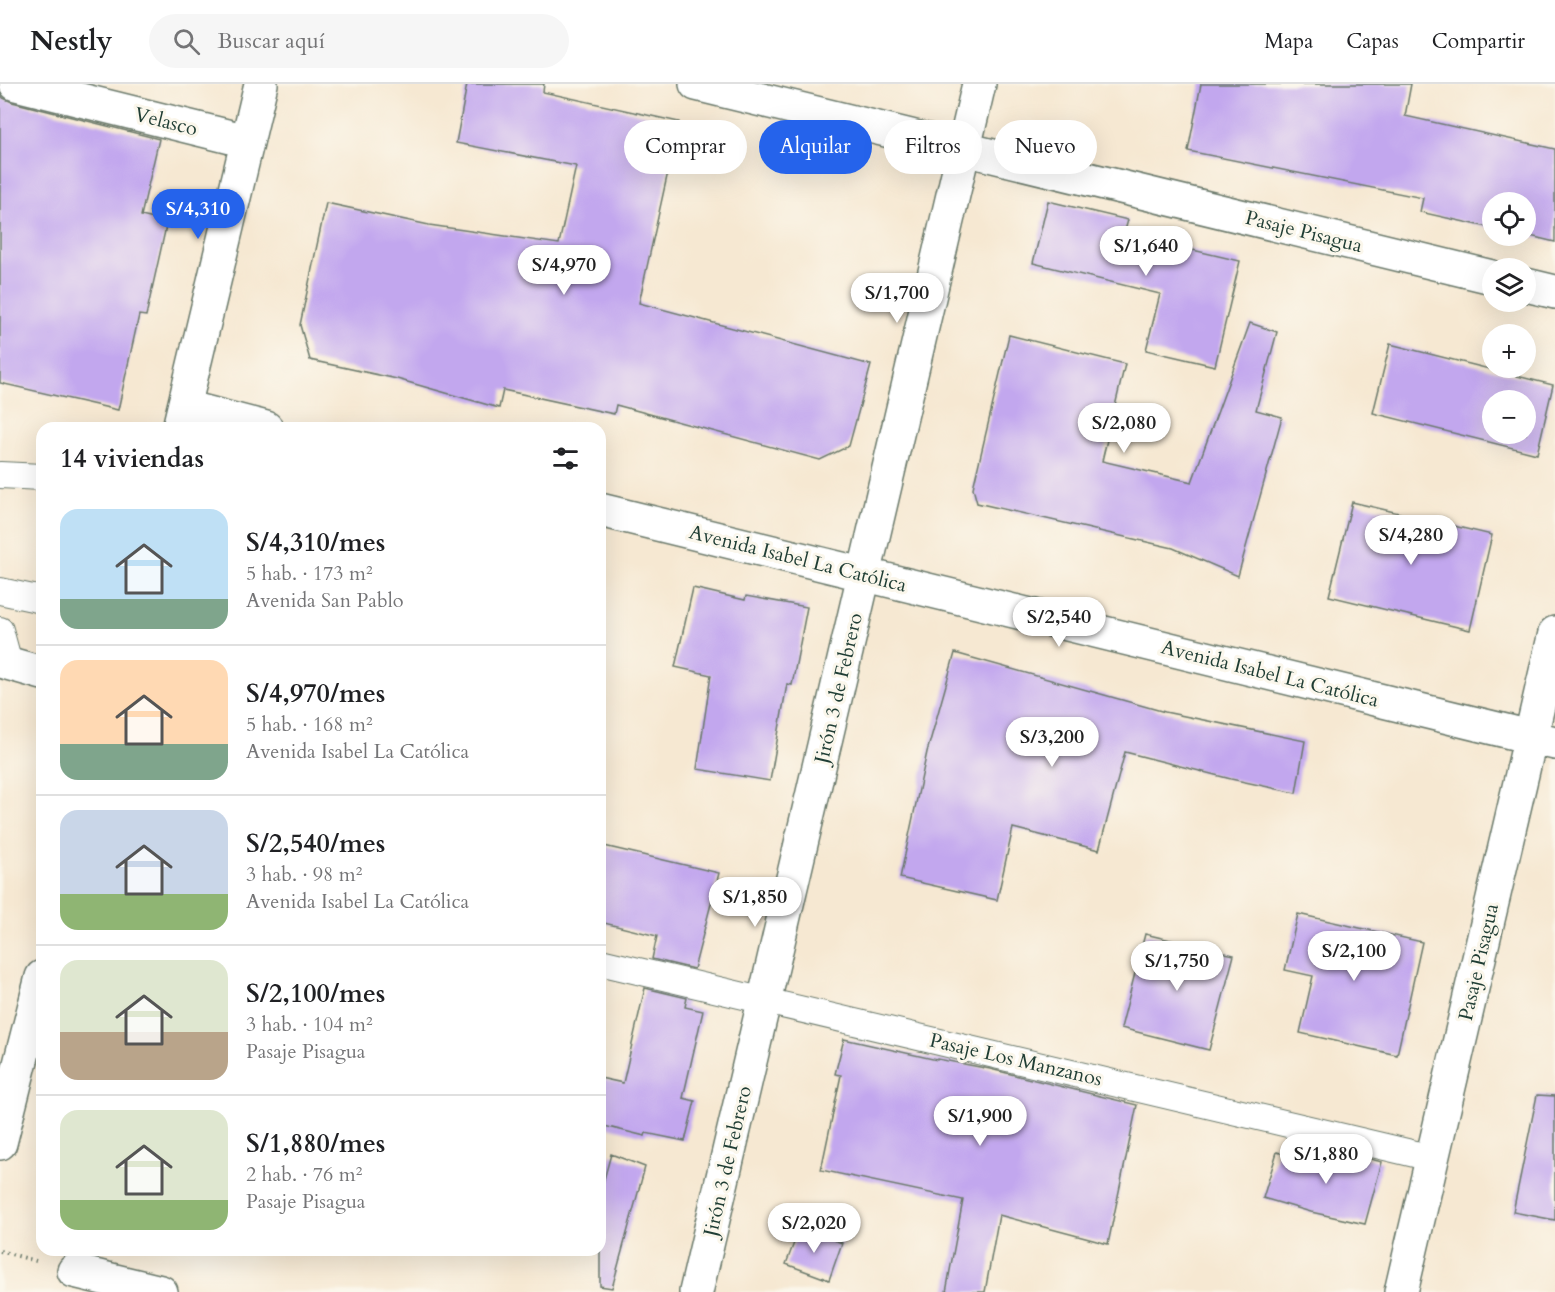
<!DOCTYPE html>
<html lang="es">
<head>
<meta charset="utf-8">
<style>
  body { margin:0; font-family:Cardo,serif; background:#f6f6f6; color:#202124; height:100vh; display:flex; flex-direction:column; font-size:22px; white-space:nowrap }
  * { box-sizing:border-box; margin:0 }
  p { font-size:20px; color:#757577 }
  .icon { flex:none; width:33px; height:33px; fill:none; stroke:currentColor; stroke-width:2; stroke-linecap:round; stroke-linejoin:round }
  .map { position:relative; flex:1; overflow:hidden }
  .details { position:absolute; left:36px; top:338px; width:570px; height:834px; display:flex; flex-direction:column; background:#fff; border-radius:18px; box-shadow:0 6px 24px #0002 }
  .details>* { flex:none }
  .guide { position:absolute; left:624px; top:36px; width:570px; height:54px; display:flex; gap:12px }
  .controls { position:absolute; left:1482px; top:108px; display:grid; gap:12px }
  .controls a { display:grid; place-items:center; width:54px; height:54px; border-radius:50%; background:#fff; box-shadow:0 6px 24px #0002; font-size:30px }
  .price { position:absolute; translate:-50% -51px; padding:0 14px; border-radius:21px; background:#fff; color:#222; font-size:20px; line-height:39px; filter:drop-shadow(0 2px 3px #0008) }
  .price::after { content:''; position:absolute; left:50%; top:36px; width:18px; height:14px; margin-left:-9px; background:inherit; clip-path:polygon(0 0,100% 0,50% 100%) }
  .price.selected { background:#2563eb; color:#fff }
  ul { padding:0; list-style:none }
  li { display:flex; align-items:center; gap:18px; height:150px; padding:0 24px }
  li+li { border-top:2px solid #e0e0e0 }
  li span { display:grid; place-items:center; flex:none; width:168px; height:120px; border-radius:18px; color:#555 }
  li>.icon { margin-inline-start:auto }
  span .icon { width:72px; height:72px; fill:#fffc; stroke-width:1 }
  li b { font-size:26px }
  h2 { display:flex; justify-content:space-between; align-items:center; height:72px; padding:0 24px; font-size:26px }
  .tag { padding:0 21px; border-radius:27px; background:#fff; box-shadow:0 6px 24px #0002; font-size:21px; line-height:54px }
  .tag.selected { background:#2563eb; color:#fff }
  header { display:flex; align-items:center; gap:36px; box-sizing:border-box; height:84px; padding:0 30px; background:#fff; border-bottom:2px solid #e0e0e0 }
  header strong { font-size:28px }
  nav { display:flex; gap:33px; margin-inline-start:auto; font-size:21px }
  .search { width:420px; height:54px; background:#f6f6f6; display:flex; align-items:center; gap:15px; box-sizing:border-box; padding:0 21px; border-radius:33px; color:#757577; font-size:22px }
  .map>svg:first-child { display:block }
  .building { fill:#c2a7ee; fill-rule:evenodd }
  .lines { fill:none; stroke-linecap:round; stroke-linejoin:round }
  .service-casing { stroke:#6a796b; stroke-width:28 }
  .minor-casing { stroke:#6a796b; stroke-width:36 }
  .tertiary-casing { stroke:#6a796b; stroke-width:36 }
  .path { stroke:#6a796b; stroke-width:4; stroke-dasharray:1.5 4.5; stroke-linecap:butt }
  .service { stroke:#fff; stroke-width:26 }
  .minor { stroke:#fff; stroke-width:33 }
  .tertiary { stroke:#fff; stroke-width:33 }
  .labels { text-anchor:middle; stroke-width:6; stroke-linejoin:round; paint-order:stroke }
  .street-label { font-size:20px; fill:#1f3d34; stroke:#fbf7ec }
</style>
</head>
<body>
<header>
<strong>Nestly</strong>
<div class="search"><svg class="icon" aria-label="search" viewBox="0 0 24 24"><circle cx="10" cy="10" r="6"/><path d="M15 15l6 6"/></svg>Buscar aquí</div>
<nav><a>Mapa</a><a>Capas</a><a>Compartir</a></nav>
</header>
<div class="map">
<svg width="1555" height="1208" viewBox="0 0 1555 1208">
  <rect width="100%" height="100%" fill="#fbf7ec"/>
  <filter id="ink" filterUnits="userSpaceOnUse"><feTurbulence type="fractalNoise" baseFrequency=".0167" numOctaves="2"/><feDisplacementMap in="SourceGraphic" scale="12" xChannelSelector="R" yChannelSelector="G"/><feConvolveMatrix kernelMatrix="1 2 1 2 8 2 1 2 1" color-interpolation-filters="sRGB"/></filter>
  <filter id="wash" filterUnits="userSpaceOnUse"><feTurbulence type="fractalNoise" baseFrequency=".008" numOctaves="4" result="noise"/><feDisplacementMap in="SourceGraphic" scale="24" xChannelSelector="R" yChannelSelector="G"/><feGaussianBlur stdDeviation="1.35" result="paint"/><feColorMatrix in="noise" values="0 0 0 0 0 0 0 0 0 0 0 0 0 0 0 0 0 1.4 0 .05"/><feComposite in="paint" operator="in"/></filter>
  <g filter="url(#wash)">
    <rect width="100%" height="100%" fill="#f6e8d2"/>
    <g id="blocks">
      <!-- building -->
      <path class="building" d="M 467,0 L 544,0 L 543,8 L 679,38 L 639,219 L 871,281 L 849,362 L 820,376 L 616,321 L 614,330 L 503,306 L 499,324 L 397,295 L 310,276 L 300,241 L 326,119 L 429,141 L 559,160 L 576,82 L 456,59 Z
        M 1201,0 L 1411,0 L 1405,32 L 1555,65 L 1555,158 L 1526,151 L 1526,118 L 1492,118 L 1492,144 L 1420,128 L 1423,114 L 1188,67 Z
        M 0,9 L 3,14 L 12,18 L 159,55 L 141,132 L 167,138 L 146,232 L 139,231 L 118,326 L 0,299 Z
        M 1048,117 L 1128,136 L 1124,150 L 1240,177 L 1215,282 L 1146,266 L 1160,210 L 1033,179 Z
        M 1250,239 L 1277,248 L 1256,326 L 1282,333 L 1238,492 L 1173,464 L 977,419 L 973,404 L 1009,251 L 1125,280 L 1102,377 L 1192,398 Z
        M 1390,260 L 1553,301 L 1537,370 L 1373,329 ZM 1492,316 L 1526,316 L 1526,350 L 1492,350 Z
        M 1352,418 L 1492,451 L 1470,546 L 1329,512 Z
        M 693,504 L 745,516 L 746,512 L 807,523 L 792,601 L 787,600 L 770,697 L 697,685 L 711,591 L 675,583 Z
        M 955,569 L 1165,628 L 1305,657 L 1296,709 L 1231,695 L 1125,668 L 1099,766 L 1013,744 L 997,816 L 900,794 L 927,668 Z
        M 600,761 L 719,789 L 694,885 L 652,875 L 657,852 L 600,838 Z
        M 1298,830 L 1422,858 L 1397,971 L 1300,949 L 1313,892 L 1285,886 Z
        M 1145,850 L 1234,871 L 1209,966 L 1121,944 Z
        M 645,904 L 687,914 L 685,923 L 703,927 L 683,1014 L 695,1017 L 685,1057 L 646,1049 L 645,1052 L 600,1041 L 600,994 L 623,999 Z
        M 844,955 L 937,976 L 938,975 L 990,985 L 1137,1021 L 1108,1160 L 999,1131 L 985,1208 L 946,1208 L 963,1116 L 821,1086 L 841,991 L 835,990 Z
        M 1537,1011 L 1555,1012 L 1555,1136 L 1513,1128 Z
        M 1326,1064 L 1382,1078 L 1365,1140 L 1311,1128 L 1263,1114 L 1277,1068 L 1324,1082 Z
        M 611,1070 L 645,1083 L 612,1204 L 600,1202 L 600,1110 Z
        M 800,1143 L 842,1159 L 829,1196 L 786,1180 Z"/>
    </g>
  </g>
  <g filter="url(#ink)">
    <use href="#blocks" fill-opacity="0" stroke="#6a796b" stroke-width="1.5"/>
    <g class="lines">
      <!-- service casing -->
      <g class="service-casing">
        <path id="service" d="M 0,391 L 42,393
          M 0,507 L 42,516
          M 0,546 L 9,579
          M 600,878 L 1432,1074"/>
      </g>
      <!-- minor casing -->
      <g class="minor-casing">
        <path id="minor" d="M 16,0 L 247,57
          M 696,0 L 1492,193
          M 1526,201 L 1555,208
          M 185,323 L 266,344
          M 600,426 L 1555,659
          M 0,577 L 42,589
          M 74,1187 L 161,1208
          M 696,1208 L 979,0
          M 1401,1208 L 1555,549"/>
      </g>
      <!-- tertiary casing -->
      <g class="tertiary-casing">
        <path id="tertiary" d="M 179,344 L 261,0
          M 0,1059 L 42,893"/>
      </g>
      <!-- path -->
      <path class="path" d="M 0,1167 L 36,1177"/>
      <!-- service -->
      <use href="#service" class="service"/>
      <!-- minor -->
      <use href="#minor" class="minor"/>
      <!-- tertiary -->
      <use href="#tertiary" class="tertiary"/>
    </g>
  </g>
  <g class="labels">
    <!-- street labels -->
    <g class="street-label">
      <text transform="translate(166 37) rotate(14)" y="7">Velasco</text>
      <text transform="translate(1304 147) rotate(14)" y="7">Pasaje Pisagua</text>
      <text transform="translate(798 474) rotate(14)" y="7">Avenida Isabel La Católica</text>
      <text transform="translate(1270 589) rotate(14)" y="7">Avenida Isabel La Católica</text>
      <text transform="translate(838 604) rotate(-77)" y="7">Jirón 3 de Febrero</text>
      <text transform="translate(1478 878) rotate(-77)" y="7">Pasaje Pisagua</text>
      <text transform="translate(1016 975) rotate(13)" y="7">Pasaje Los Manzanos</text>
      <text transform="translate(727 1077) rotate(-77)" y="7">Jirón 3 de Febrero</text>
    </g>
  </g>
</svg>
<div class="controls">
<a><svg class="icon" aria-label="locate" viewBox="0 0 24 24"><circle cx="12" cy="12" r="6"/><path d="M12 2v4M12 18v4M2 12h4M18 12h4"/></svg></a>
<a><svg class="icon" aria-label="layers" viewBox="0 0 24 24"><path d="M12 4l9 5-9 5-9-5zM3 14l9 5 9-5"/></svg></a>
<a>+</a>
<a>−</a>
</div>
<b class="price selected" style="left:198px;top:156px">S/4,310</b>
<b class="price" style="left:1146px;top:193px">S/1,640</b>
<b class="price" style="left:564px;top:212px">S/4,970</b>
<b class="price" style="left:897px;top:240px">S/1,700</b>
<b class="price" style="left:1124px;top:370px">S/2,080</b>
<b class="price" style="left:1411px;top:482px">S/4,280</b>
<b class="price" style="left:1059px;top:564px">S/2,540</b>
<b class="price" style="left:1052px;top:684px">S/3,200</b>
<b class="price" style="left:755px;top:844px">S/1,850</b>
<b class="price" style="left:1354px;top:898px">S/2,100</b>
<b class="price" style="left:1177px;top:908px">S/1,750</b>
<b class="price" style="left:980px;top:1063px">S/1,900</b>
<b class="price" style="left:1326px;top:1101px">S/1,880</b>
<b class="price" style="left:814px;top:1170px">S/2,020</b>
<div class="guide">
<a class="tag">Comprar</a>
<a class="tag selected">Alquilar</a>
<a class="tag">Filtros</a>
<a class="tag">Nuevo</a>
</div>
<section class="details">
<h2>14 viviendas<svg class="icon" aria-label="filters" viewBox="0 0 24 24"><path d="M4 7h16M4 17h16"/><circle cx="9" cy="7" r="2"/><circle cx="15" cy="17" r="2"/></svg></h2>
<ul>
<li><span style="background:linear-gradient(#bfe0f5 75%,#7fa58c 0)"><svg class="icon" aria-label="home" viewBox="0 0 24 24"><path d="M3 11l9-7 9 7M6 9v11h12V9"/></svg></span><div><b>S/4,310/mes</b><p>5 hab. · 173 m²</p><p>Avenida San Pablo</p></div></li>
<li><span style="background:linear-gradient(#ffd9b3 70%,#7fa58c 0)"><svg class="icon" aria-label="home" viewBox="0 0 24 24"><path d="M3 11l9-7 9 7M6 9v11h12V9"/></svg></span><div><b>S/4,970/mes</b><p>5 hab. · 168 m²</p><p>Avenida Isabel La Católica</p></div></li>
<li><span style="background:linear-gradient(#c9d6e8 70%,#8fb573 0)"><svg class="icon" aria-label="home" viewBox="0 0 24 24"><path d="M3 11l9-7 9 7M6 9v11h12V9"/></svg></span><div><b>S/2,540/mes</b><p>3 hab. · 98 m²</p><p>Avenida Isabel La Católica</p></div></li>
<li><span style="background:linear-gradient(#dfe7d0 60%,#b9a48a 0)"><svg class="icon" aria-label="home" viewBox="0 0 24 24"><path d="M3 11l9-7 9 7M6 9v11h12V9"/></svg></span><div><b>S/2,100/mes</b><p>3 hab. · 104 m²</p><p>Pasaje Pisagua</p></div></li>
<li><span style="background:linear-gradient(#dfe7d0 75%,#8fb573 0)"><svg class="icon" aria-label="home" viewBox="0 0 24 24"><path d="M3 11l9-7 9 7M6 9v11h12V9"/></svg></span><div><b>S/1,880/mes</b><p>2 hab. · 76 m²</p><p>Pasaje Pisagua</p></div></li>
</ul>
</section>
</div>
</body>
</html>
